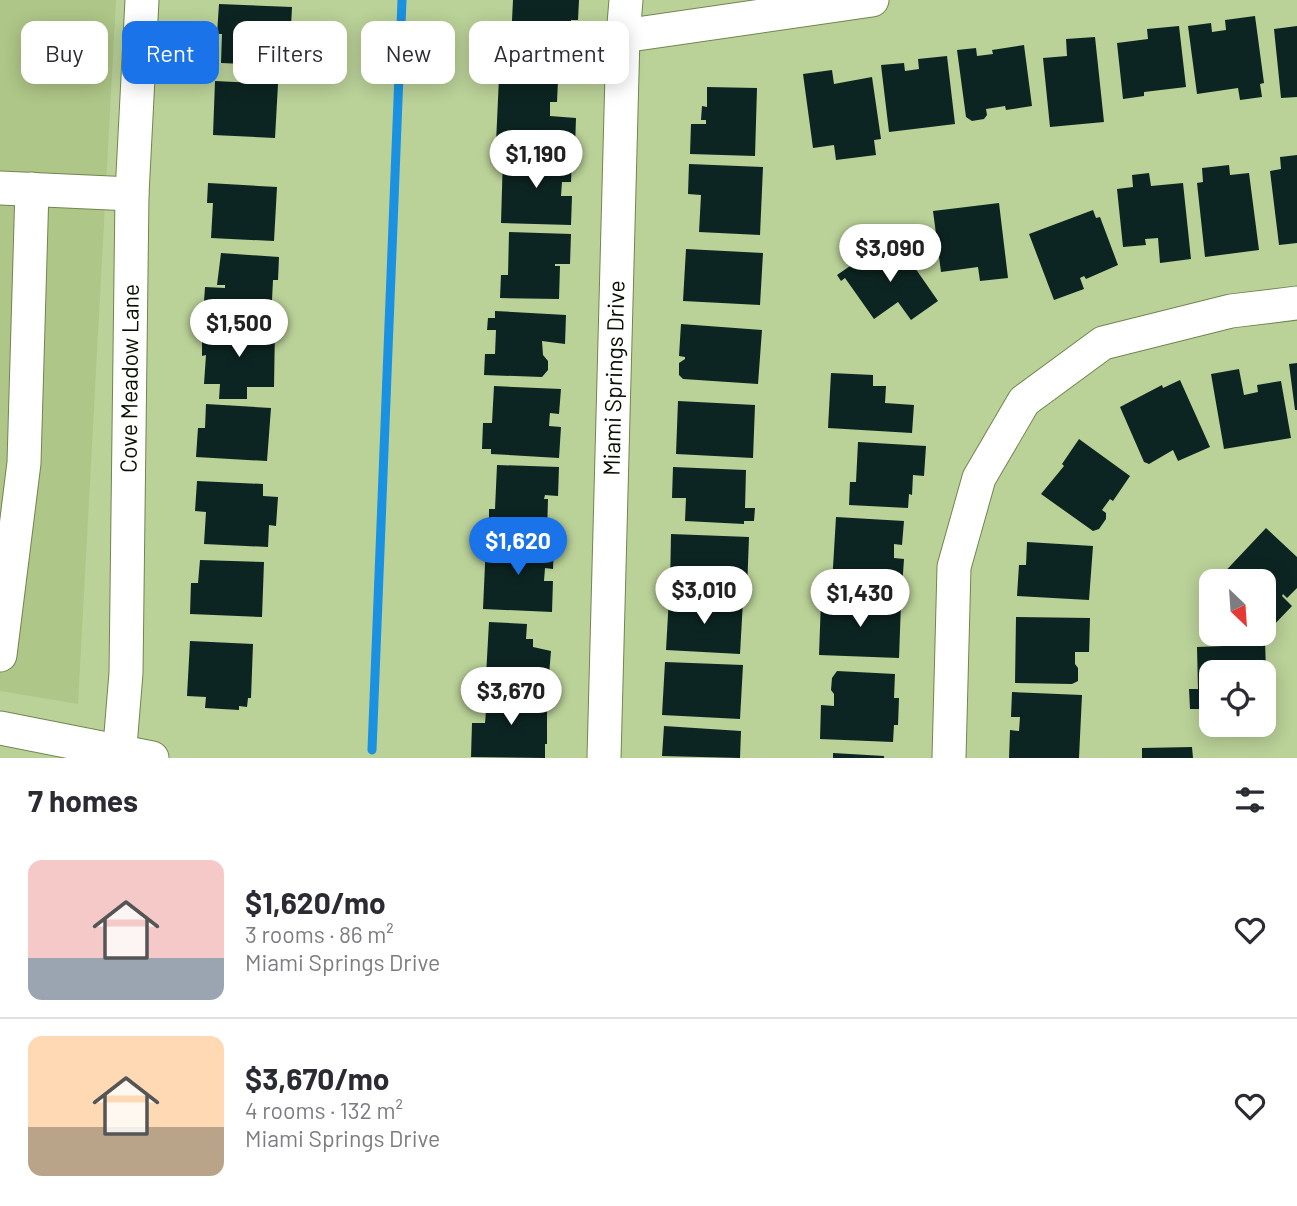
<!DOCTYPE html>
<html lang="en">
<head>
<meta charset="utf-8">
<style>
  body { margin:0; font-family:Barlow,sans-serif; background:#f7f7f7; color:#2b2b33; height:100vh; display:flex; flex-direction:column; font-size:26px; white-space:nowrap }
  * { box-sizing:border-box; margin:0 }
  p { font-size:23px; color:#7c7c81 }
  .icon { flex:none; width:38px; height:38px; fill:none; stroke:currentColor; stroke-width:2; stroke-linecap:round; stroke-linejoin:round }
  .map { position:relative; height:758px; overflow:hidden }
  .drawer { display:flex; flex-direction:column; background:#fff; flex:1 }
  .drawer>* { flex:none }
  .top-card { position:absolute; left:21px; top:21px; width:700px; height:63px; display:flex; gap:14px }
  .needle { width:46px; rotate:155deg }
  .buttons { position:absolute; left:1199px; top:569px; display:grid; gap:14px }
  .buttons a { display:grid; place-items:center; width:77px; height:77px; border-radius:14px; background:#fff; box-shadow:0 4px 18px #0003; font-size:35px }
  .price { position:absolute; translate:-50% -60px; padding:0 16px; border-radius:24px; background:#fff; color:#222; font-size:23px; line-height:46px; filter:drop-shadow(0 2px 4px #0008) }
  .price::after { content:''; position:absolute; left:50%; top:42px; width:21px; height:16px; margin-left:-10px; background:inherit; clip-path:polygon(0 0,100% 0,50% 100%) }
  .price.on { background:#1a73e8; color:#fff }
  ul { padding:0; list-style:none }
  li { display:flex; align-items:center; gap:21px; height:175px; padding:0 28px }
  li+li { border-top:2px solid #e1e1e2 }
  li span { display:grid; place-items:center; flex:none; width:196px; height:140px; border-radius:14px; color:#555 }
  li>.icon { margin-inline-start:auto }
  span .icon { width:84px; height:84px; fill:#fffc; stroke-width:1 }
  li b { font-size:30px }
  h2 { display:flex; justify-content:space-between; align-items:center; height:84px; padding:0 28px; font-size:30px }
  .tag { padding:0 24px; border-radius:14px; background:#fff; box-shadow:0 4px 18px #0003; font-size:24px; line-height:63px }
  .tag.on { background:#1a73e8; color:#fff }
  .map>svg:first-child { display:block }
  .built { fill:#aec687 }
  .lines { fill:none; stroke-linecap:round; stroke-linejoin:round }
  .stream { stroke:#1b91e1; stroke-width:9 }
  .building { fill:#0d2522 }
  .minor-casing { stroke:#71864f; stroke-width:35 }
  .minor { stroke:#fff; stroke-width:33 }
  .labels { text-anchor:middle; stroke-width:7; stroke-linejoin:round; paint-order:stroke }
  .street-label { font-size:23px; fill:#091000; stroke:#bad198 }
</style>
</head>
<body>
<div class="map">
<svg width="1297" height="758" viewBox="0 0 1297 758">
  <rect width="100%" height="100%" fill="#bad198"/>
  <!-- built -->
  <path class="built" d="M 0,0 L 116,0 L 78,704 L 0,691 Z"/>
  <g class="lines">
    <!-- stream -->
    <path class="stream" d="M 372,750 L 402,0"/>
  </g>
  <!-- building -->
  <path class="building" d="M 513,0 L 579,0 L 578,20 L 571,20 L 570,34 L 581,34 L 580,64 L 510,61 Z
    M 219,4 L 292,7 L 289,66 L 221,63 L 222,34 L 217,34 Z
    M 1255,16 L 1264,83 L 1260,84 L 1262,97 L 1240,100 L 1238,88 L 1197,94 L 1188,26 L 1211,23 L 1212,32 L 1226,30 L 1225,20 Z
    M 1179,26 L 1186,87 L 1144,92 L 1144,96 L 1123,99 L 1117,43 L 1148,39 L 1147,29 Z
    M 1297,26 L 1297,97 L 1281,98 L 1274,29 Z
    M 1095,37 L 1104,122 L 1050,127 L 1043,58 L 1067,56 L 1066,39 Z
    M 1024,45 L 1032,106 L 1006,110 L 1005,106 L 986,109 L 987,115 L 984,119 L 972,121 L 966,117 L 957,50 L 976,48 L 977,56 L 993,54 L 992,50 Z
    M 947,56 L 955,124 L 889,132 L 881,65 L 904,63 L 905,71 L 919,69 L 918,59 Z
    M 832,70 L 834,84 L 872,77 L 881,139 L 874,140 L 876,155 L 836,160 L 834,145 L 813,148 L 803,74 Z
    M 499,77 L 558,80 L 557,102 L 550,102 L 550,116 L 576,118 L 575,147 L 496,143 Z
    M 215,81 L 278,84 L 275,138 L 213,135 Z
    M 707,87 L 757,88 L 755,156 L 690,154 L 691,124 L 706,124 L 706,120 L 701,120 L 702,106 L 707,107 Z
    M 503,155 L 572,158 L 571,182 L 562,182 L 561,196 L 572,196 L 571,225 L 501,223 Z
    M 1297,155 L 1297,243 L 1279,245 L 1270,171 L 1281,169 L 1280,157 Z
    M 689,164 L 763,167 L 760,235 L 699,232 L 701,195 L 688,194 Z
    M 1229,165 L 1230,175 L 1249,173 L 1259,250 L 1205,257 L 1197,183 L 1203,182 L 1202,168 Z
    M 1149,173 L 1151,186 L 1183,183 L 1191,259 L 1160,263 L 1158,238 L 1145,239 L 1146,245 L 1123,247 L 1117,189 L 1133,187 L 1132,175 Z
    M 208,183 L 277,187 L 274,241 L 211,238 L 213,203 L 207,203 Z
    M 999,203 L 1008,278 L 980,281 L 978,267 L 941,272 L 933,211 Z
    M 1093,210 L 1096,218 L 1100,217 L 1118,265 L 1086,279 L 1084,276 L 1080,278 L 1084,289 L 1054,300 L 1029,234 Z
    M 509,232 L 571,234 L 570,264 L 555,264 L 555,266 L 560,266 L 559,299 L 500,298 L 501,275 L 508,275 Z
    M 897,242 L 938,301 L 911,320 L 898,302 L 874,319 L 845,278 L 841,281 L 837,275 L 856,262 L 860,268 Z
    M 686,249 L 763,253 L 760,305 L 683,301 Z
    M 221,253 L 279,257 L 278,280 L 273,280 L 271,320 L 203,316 L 205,287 L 225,288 L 225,285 L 217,285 Z
    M 495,311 L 566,315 L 565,344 L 542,341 L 543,355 L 548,361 L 548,370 L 542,377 L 484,375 L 485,354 L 495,354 L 496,330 L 487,330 L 488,318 L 495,318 Z
    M 681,324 L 762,330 L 758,384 L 683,379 L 679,375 L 679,363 L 685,359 L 685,357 L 679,356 Z
    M 202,326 L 275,327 L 274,387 L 247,387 L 247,399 L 219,399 L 220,384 L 204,384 L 206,355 L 202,356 Z
    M 1297,363 L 1297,410 L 1295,410 L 1289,364 Z
    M 1239,369 L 1244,395 L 1258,392 L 1257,385 L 1281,381 L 1291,438 L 1224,449 L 1211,374 Z
    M 831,373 L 873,375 L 873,386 L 886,386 L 885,403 L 914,405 L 912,433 L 828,428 Z
    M 1180,380 L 1210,447 L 1178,461 L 1173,450 L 1149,464 L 1144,462 L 1120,407 L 1162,385 L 1163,388 Z
    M 494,386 L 561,389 L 559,414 L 550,413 L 549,426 L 561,427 L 559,458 L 491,454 L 491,449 L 482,449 L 483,423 L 492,423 Z
    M 678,401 L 755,405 L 753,458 L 676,454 Z
    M 206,404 L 271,408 L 267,461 L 196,457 L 198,428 L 205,428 Z
    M 1079,439 L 1130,476 L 1113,501 L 1110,499 L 1102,510 L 1106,513 L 1106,519 L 1099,529 L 1093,531 L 1041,494 L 1064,466 L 1062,464 Z
    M 858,442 L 926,446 L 924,476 L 913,475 L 912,495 L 909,494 L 908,508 L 849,505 L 850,482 L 856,482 Z
    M 497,465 L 559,467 L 558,496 L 545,495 L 544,499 L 548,499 L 547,532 L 489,529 L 489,509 L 495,509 Z
    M 673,467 L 746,470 L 745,508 L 755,508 L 754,521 L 744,521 L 744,524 L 685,521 L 686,498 L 672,498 Z
    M 197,481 L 263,484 L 263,496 L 278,497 L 276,526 L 269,525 L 268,547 L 204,544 L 206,512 L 195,511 Z
    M 836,517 L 904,521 L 902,545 L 894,544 L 894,558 L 904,559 L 902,588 L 832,584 Z
    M 1266,528 L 1297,557 L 1297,588 L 1287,598 L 1283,594 L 1282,596 L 1292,606 L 1270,629 L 1264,623 L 1264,581 L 1217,580 Z
    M 671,534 L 749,537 L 747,590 L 670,587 Z
    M 486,542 L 554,545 L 553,569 L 545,568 L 544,581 L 553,581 L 552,612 L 483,609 Z
    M 1027,542 L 1093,546 L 1089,600 L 1017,596 L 1019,565 L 1026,565 Z
    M 200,560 L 264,562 L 262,617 L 190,614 L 191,583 L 198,583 Z
    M 669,597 L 743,601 L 740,654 L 666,650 Z
    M 821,600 L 901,603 L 899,658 L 819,655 Z
    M 1016,617 L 1090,618 L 1089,652 L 1075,652 L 1075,664 L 1078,668 L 1078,681 L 1072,684 L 1015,683 Z
    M 489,622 L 527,624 L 526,639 L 533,639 L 533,647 L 551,651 L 549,675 L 543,675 L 543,679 L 486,676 Z
    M 1251,640 L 1265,640 L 1266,671 L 1211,672 L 1211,709 L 1190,709 L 1189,689 L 1198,689 L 1197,647 L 1251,645 Z
    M 190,641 L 253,644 L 251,698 L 248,698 L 247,707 L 239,706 L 239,710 L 205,708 L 206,697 L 187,696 Z
    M 665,662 L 743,665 L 740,719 L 662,715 Z
    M 837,671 L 895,674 L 894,698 L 899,698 L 898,725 L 894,725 L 893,742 L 820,739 L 821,705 L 834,706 L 834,694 L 831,690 L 832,678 Z
    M 485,692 L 547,695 L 547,744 L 545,744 L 545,758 L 471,757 L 472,723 L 485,723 L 486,711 L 481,707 L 482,695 Z
    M 1012,692 L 1082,695 L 1079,758 L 1009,758 L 1010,730 L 1019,731 L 1020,717 L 1011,717 Z
    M 664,726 L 741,731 L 740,758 L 662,756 Z
    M 1192,747 L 1193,758 L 1142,758 L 1142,748 Z
    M 833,753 L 884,756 L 884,758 L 833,758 Z"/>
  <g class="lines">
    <!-- minor casing -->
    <g class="minor-casing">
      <g id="minor">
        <path d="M 623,36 L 872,0"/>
        <path d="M 0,188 L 132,194"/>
        <path d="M 0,655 L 24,463 L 32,189"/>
        <path d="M 0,728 L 152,758"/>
        <path id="s1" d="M 119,758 L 126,673 L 132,194 L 142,0"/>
        <path id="s2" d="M 604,758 L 623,36 L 626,0"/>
        <path d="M 949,758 L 954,567 L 979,478 L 1024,401 L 1103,343 L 1231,311 L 1297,303"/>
      </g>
    </g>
    <!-- minor -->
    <use href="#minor" class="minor"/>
  </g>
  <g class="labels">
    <!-- street labels -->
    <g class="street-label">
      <text dy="8" stroke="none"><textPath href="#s1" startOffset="380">Cove Meadow Lane</textPath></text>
      <text dy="8" stroke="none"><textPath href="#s2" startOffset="380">Miami Springs Drive</textPath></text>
    </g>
  </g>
</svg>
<div class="buttons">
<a><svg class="needle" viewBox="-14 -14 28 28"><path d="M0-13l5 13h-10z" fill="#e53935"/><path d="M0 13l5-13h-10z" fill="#7c7c81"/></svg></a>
<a><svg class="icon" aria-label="locate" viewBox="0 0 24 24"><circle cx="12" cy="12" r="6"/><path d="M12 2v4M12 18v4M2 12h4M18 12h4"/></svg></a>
</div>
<b class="price" style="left:536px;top:190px">$1,190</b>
<b class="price" style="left:890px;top:284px">$3,090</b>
<b class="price" style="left:239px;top:359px">$1,500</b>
<b class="price on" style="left:518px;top:577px">$1,620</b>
<b class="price" style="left:704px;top:626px">$3,010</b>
<b class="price" style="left:860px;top:629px">$1,430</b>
<b class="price" style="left:511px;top:727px">$3,670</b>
<div class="top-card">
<a class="tag">Buy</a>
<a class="tag on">Rent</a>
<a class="tag">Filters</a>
<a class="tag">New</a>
<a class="tag">Apartment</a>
</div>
</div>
<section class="drawer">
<h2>7 homes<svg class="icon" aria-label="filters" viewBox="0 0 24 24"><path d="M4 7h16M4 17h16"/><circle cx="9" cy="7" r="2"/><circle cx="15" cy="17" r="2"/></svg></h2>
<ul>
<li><span style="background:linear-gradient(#f6c9c9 70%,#9aa5b1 0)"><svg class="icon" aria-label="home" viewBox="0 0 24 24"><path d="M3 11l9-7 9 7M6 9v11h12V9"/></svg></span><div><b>$1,620/mo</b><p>3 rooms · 86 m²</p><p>Miami Springs Drive</p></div><svg class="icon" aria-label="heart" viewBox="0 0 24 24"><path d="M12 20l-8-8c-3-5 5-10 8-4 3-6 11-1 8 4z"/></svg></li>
<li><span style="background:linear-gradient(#ffd9b3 65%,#b9a48a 0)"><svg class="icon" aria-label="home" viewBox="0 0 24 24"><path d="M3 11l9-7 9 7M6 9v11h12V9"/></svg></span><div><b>$3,670/mo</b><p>4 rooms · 132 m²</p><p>Miami Springs Drive</p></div><svg class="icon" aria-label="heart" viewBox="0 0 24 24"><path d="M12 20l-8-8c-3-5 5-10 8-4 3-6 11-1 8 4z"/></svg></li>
</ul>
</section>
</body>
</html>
